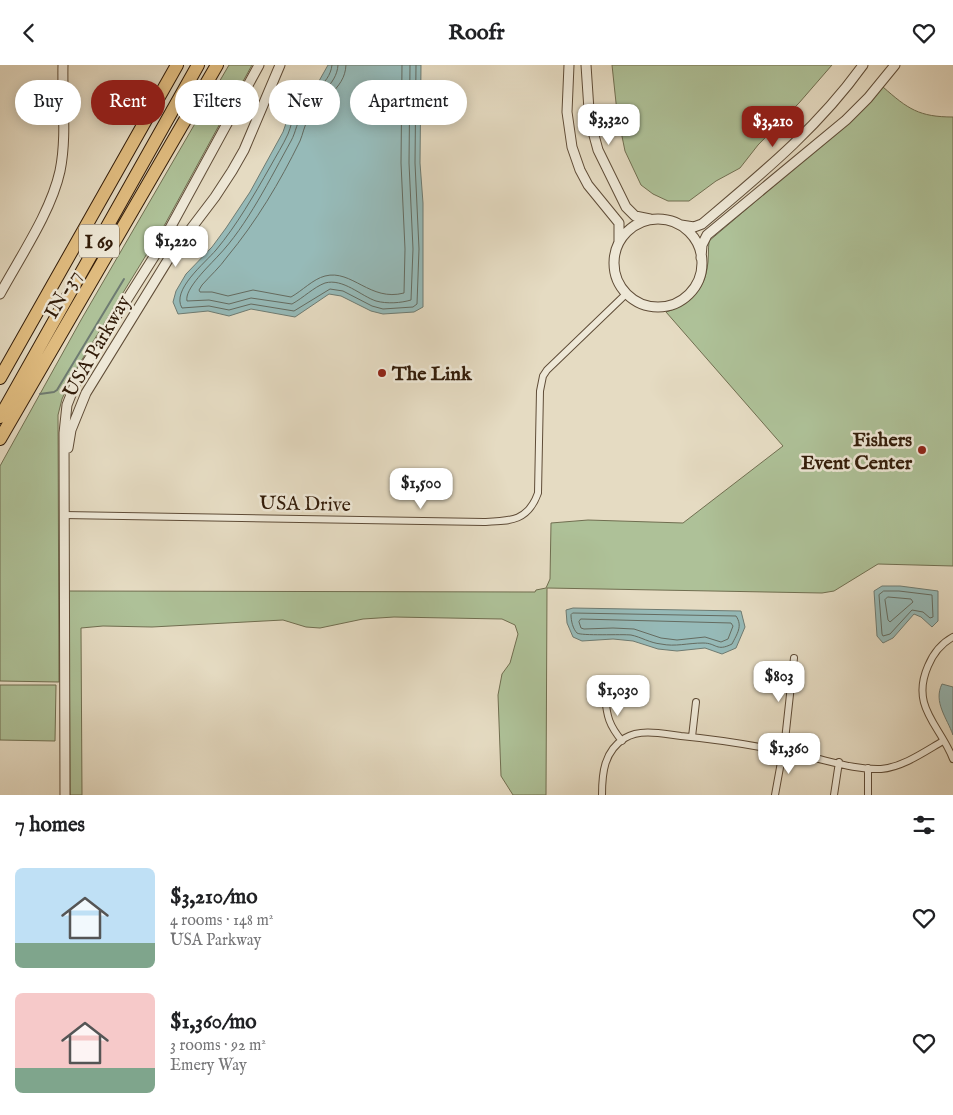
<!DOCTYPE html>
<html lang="en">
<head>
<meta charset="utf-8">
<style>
  body { margin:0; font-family:"IM FELL English",serif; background:#f6f6f6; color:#202124; height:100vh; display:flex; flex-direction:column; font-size:19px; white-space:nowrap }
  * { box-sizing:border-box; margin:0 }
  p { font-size:16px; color:#757577 }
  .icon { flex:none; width:28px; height:28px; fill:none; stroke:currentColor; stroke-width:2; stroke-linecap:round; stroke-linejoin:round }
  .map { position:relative; height:730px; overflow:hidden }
  .panel { display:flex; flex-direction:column; background:#fff; flex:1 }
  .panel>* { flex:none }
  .banner { position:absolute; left:15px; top:15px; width:500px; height:45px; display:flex; gap:10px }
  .price { position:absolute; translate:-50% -42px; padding:0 11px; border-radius:10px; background:#fff; color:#222; font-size:16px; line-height:32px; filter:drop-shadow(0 1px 2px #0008) }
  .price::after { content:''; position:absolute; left:50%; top:30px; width:15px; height:11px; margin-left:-8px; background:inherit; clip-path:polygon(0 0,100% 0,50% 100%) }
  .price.active { background:#8f2418; color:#fff }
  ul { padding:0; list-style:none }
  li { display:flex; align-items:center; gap:15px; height:125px; padding:0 15px }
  li span { display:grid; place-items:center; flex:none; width:140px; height:100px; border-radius:8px; color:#555 }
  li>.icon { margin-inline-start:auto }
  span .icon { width:60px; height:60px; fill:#fffc; stroke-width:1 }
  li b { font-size:21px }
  h2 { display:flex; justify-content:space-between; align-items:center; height:60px; padding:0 15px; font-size:21px }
  .pill { padding:0 18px; border-radius:22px; background:#fff; box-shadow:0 2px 12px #0003; font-size:18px; line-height:45px }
  .pill.active { background:#8f2418; color:#fff }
  header { display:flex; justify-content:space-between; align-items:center; height:65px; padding:0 15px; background:#fff; font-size:22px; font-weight:700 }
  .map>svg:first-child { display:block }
  .green { fill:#aec198; stroke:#706e50 }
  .water { fill:#96bab8; stroke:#6e7b72 }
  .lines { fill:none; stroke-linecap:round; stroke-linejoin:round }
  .shore { stroke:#646b60; stroke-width:1 }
  .stream { stroke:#6e7b72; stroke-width:2 }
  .minor-casing { stroke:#5f4c37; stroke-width:8 }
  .tertiary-casing { stroke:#5f4c37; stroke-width:11 }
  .motorway-casing { stroke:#321c09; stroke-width:14 }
  .minor { stroke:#eee8d7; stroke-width:6 }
  .tertiary { stroke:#eee8d7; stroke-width:9 }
  .motorway { stroke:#e2be81; stroke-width:12 }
  .poi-dot { fill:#8f2418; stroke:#eee8d7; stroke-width:2 }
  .labels { text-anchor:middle; stroke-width:5; stroke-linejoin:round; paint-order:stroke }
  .shield { fill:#eee8d7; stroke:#6a5947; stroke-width:1 }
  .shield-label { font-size:19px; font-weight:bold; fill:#321c09 }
  .street-label { font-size:20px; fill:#321c09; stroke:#eee8d7 }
  .poi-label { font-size:20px; font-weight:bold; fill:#321c09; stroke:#eee8d7; text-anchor:start }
</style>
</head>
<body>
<header><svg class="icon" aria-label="back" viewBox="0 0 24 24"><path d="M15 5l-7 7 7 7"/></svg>Roofr<svg class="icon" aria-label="heart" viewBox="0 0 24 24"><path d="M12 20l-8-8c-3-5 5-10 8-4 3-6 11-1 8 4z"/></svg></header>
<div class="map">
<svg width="953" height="730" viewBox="0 0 953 730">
  <rect width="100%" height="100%" fill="#e5dbc2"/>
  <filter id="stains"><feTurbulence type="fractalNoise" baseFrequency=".004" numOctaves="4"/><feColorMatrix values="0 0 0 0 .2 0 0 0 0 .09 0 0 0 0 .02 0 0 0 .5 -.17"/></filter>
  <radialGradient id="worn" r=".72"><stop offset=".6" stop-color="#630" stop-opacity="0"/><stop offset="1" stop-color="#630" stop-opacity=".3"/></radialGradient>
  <!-- green -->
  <path class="green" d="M 229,0 L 252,0 L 164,161 L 75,306 L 62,334 L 58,350 L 59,617 L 0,616 L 0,401 L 81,255 Z
    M 612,0 L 832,0 L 799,38 L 758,80 L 740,103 L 716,116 L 689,136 L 668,136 L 653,129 L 641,120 L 625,86 L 617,47 Z
    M 883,22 C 908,44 919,52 953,52 L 953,501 L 878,499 L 834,526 L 822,528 L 547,523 L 546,730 L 513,730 L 501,711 L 498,630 L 502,609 L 510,598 L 518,569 L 515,560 L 502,554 L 394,552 L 363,554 L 320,563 L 306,562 L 283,555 L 152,562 L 103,561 L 81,563 L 82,730 L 70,730 L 69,526 L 535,527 L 536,525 L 546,523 L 550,514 L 551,458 L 588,455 L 683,458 L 783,381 L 666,247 C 687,240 703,227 707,204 C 709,195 708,185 709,176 L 856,51 Z
    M 0,620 L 56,620 L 55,676 L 0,675 Z"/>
  <!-- water -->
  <path class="water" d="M 328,0 L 421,0 L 420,98 L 423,138 L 423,242 L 414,247 L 383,249 L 371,246 L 341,231 L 329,229 L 295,252 L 251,244 L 229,251 L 208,246 L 178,249 L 173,237 L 176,226 L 186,209 L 212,182 L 226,163 L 250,127 L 283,67 L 291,44 L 305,27 L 319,16 Z
    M 882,521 L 900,521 L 938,526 L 938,556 L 932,562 L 921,552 L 914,549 L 893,573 L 883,578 L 877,571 L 874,526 Z
    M 573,543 L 741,546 L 745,562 L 736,583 L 722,589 L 705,583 L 677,586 L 658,584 L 633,576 L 613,574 L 582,576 L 573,572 L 567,558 L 566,545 Z
    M 942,619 L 953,622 L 953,670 C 947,653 933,637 942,619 Z"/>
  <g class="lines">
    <!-- shore -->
    <path class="shore" d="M 332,0 C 330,21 305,30 296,47 C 292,54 291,62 288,69 C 283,80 276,91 270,102 C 254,130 237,160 216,185 C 205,198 171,225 182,243 L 209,241 L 229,245 L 251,239 L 294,246 L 330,224 L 343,226 L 372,241 L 383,244 L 413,242 L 417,239 L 419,184 L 415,98 L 416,0
      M 338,0 C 337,21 314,32 303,48 C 297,56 296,67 291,76 C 271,112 247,161 218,191 C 210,200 184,224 187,236 L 209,235 L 229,239 L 251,233 L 292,239 C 303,233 314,222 325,218 C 343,213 361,231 376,236 C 387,239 401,238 411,235 L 413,184 L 409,98 L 410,0
      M 346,0 C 345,26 318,34 308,55 C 304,61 303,69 300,76 C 280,117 256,157 227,192 C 220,202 210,211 202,220 L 199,225 L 200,227 L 212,227 L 228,231 L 253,225 L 291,232 C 302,226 313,214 325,211 C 352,204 370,237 404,228 L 405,184 L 401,98 L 402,0
      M 884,526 L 899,526 L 932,530 L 933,552 L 930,553 L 923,547 L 912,545 L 890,569 L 883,571 L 882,569 L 879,530 Z
      M 888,532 L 911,534 L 913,537 L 890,557 L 888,555 L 885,535 Z
      M 573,548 L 736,551 C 743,561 737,569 732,579 C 716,587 717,578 703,578 C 688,578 675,582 661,579 C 650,578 641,572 631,570 C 622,569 581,571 577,568 C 573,564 571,556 571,550 Z
      M 581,554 L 731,558 L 733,561 L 728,574 L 721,577 L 705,572 L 677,575 L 661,573 L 634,564 L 613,563 L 584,564 L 581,563 L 579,557 Z"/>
    <!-- stream -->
    <path class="stream" d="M 40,329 L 54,327 L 57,325 L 124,214"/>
    <!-- minor casing -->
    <g class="minor-casing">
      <path id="minor" d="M 64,450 L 484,457 C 511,456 528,456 538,428 L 540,326 L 543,311 L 547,305 L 626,229
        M 953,572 C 942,578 933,589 928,601 C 910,642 940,660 953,694
        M 605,632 C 607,652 609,660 622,676
        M 692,672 L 696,637
        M 602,730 C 602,708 604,686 625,673 C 641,663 664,669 681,671 C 723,675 764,682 806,691 C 830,696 856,705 881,704 C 903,702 924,687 943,676
        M 775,730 L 785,675 L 794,593
        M 834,730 L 839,697
        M 868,730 L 868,703"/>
    </g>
    <!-- tertiary casing -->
    <g class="tertiary-casing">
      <path id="tertiary" d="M 569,0 L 567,47 L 572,82 L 580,105 L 588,120 L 619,158 L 619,177
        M 586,0 L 589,45 L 592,63 L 598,85 L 626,142 L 635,151 L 650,154
        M614 198a44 44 0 1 1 88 0a44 44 0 1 1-88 0Z
        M 681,160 L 694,162 L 702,159 C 760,110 818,63 863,0
        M 701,193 L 702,180 L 707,170 L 846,55 L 868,33 L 895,0
        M 0,229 C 20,192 51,147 60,106 C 67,72 62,35 63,0
        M 68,383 L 71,365 L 86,328 L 171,190 L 215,132 L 232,106 L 244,85 L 280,0
        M 65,730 L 64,368 L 67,340 L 78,312 L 157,187 L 259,0"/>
    </g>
    <!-- motorway casing -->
    <g class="motorway-casing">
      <path id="motorway" d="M 0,313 L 177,0
        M 0,352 L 198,0
        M 0,374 L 217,0"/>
    </g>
    <!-- minor -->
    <use href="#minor" class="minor"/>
    <!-- tertiary -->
    <use href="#tertiary" class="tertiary"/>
    <!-- motorway -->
    <use href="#motorway" class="motorway"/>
  </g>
  <!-- markers -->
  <g class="poi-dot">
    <circle cx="382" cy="308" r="5"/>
    <circle cx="922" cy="385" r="5"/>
  </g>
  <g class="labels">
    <!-- shield labels -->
    <rect class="shield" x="79" y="159.5" width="40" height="33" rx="4"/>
    <g class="shield-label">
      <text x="99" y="183">I 69</text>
    </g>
    <!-- street labels -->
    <g class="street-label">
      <text transform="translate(62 229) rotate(-60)" y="7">IN-37</text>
      <text transform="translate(96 281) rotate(-60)" y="7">USA Parkway</text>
      <text transform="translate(305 438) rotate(1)" y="7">USA Drive</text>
    </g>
    <!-- poi labels -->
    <g class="poi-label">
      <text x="392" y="315">The Link</text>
      <text x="912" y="381" text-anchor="end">Fishers<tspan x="912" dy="23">Event Center</tspan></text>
    </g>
  </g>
  <rect width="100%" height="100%" filter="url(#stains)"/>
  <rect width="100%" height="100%" fill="url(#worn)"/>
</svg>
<b class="price" style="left:609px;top:81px">$3,320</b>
<b class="price active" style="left:773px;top:83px">$3,210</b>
<b class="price" style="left:176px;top:203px">$1,220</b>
<b class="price" style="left:421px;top:445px">$1,500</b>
<b class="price" style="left:779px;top:638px">$803</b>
<b class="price" style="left:618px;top:652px">$1,030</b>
<b class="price" style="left:789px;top:710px">$1,360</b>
<div class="banner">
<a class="pill">Buy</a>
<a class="pill active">Rent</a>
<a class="pill">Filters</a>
<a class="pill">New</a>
<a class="pill">Apartment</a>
</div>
</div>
<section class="panel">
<h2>7 homes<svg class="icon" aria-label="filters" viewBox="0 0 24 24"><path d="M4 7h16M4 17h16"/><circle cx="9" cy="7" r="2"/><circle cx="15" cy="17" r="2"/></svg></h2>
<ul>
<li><span style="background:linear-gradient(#bfe0f5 75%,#7fa58c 0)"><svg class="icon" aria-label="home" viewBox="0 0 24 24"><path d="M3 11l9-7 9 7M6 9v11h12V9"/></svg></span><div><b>$3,210/mo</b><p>4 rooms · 148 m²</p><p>USA Parkway</p></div><svg class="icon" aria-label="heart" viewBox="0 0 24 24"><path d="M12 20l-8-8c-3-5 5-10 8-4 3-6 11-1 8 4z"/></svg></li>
<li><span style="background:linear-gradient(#f6c9c9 75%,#7fa58c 0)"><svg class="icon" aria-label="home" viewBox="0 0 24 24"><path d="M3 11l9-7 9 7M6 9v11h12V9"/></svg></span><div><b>$1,360/mo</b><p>3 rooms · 92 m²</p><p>Emery Way</p></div><svg class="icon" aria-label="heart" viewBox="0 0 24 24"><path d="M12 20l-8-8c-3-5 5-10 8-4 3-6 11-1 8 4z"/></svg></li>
</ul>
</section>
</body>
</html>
